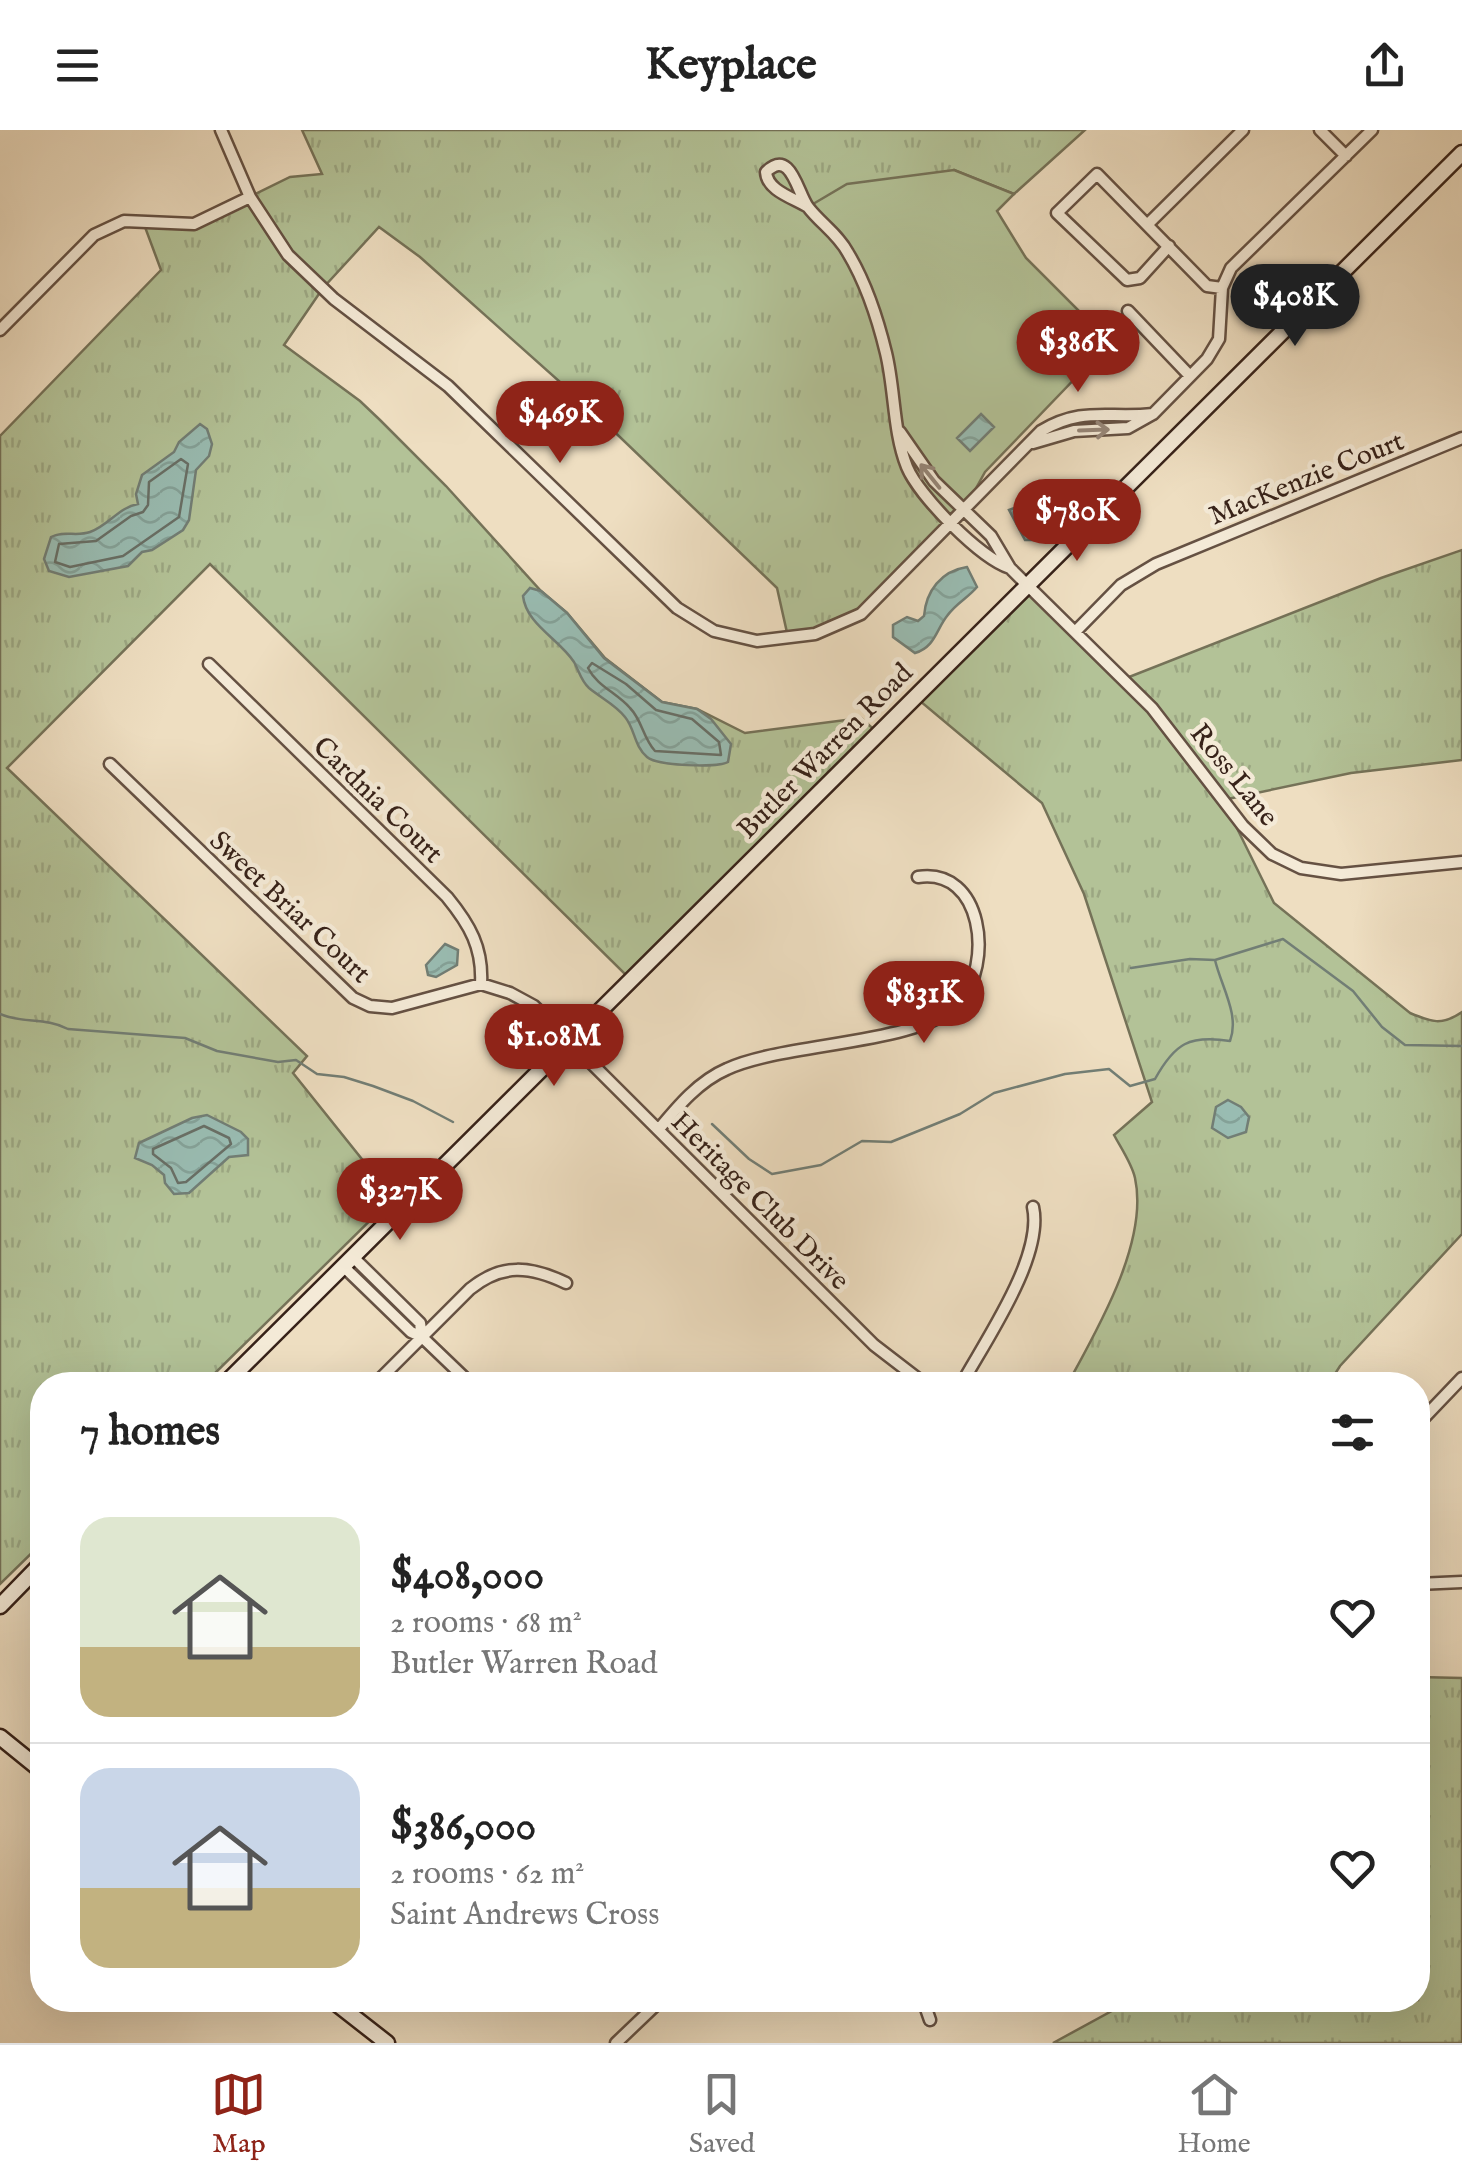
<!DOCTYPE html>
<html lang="en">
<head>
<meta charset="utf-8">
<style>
  body { margin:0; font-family:"IM FELL English",serif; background:#f6f6f6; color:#222; height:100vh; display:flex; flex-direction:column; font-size:38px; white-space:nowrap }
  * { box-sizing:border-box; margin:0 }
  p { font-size:32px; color:#767676 }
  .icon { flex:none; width:55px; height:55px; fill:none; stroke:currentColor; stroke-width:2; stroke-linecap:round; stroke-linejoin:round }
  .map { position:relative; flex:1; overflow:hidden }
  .details { position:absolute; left:30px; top:1242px; width:1400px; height:640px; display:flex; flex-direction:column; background:#fff; border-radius:40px; box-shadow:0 10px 40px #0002 }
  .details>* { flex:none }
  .price { position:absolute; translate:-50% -85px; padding:0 22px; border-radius:35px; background:#8f2418; color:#fff; font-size:32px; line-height:65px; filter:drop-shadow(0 2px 5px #0008) }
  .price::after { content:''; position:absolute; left:50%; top:60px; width:30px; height:22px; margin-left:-15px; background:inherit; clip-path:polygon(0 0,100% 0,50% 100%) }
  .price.current { background:#222; color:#fff }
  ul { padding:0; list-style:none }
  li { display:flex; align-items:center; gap:30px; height:250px; padding:0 50px }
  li+li { border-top:2px solid #e0e0e0 }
  li span { display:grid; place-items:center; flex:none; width:280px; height:200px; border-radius:30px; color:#555 }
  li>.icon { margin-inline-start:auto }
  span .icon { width:120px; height:120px; fill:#fffc; stroke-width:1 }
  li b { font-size:42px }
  h2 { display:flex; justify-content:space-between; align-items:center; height:120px; padding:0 50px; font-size:42px }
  header { display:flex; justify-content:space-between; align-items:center; height:130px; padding:0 50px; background:#fff; font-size:45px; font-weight:700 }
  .tab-bar { display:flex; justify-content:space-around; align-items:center; height:140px; border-top:2px solid #e0e0e0; background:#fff; font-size:28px; color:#767676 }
  .tab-bar a { display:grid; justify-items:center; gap:5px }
  .tab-bar .current { color:#8f2418 }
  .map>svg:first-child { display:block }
  .grass { fill:url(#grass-tufts); stroke:#757258; stroke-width:2.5 }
  .pitch { fill:#b3c297; stroke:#757258; stroke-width:2.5 }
  .water { fill:url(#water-waves); stroke:#727e75; stroke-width:2.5 }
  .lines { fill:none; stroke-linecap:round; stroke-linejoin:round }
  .shore { stroke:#686f66; stroke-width:2.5 }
  .stream { stroke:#727e75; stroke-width:2.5 }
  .minor-casing { stroke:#655143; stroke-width:15 }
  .secondary-casing { stroke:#372219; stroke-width:19 }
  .minor { stroke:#f4ead7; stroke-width:10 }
  .secondary { stroke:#f4ead7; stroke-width:14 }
  .oneway { stroke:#968678 }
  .labels { text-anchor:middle; stroke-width:9; stroke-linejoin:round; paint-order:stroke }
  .street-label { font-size:28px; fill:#372219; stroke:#f4ead7 }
</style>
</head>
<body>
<header><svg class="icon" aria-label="menu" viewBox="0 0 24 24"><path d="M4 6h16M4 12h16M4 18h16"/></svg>Keyplace<svg class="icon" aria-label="share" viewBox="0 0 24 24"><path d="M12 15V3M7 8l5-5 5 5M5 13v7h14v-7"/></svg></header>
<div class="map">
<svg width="1462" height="1913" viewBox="0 0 1462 1913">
  <defs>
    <pattern id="grass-tufts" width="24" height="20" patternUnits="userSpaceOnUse" patternTransform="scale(2.5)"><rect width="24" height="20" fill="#b3c297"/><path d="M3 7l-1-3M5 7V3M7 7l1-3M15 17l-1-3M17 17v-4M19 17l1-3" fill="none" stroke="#9ba682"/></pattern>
    <pattern id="water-waves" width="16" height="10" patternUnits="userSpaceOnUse" patternTransform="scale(2.5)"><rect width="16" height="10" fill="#99bcb2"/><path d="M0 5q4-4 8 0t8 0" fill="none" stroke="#84a198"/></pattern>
  </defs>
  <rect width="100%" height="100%" fill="#eedec1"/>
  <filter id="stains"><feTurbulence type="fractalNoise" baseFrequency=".002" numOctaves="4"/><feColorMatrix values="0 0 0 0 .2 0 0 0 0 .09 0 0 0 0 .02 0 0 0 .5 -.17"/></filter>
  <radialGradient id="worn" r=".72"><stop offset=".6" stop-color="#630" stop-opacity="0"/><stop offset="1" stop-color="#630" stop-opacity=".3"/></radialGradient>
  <!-- grass -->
  <path class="grass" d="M 302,0 L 1085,0 L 1014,64 L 954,40 L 848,122 L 953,393 L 861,484 L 827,500 L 788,507 L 777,458 L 597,285 L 420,127 L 379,97 L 323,158 L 284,215 L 360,271 L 380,290 L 446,356 L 541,461 L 567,483 L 605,528 L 662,572 L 697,579 L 745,603 L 861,588 L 878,603 L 631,850 L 210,434 L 7,638 L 307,926 L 293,943 L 393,1068 L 203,1255 L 42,1255 L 42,1413 L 0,1454 L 0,306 L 161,140 L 142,89 L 194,94 L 290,47 L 322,44 Z
    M 1462,420 L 1462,630 L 1351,643 L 1223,670 L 1274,773 L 1410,883 C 1431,892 1442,896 1462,882 L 1462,1104 L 1340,1236 L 1328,1255 L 1067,1255 C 1097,1200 1149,1112 1135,1048 C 1132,1034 1121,1018 1114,1005 L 1152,972 L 1084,764 L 1042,673 L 914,566 L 1026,454 L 1124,549 L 1381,448 Z
    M 1418,1547 L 1462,1548 L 1462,1913 L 1053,1913 L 1132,1870 L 1418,1870 Z"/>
  <!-- pitch -->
  <path class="pitch" d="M 954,40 L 1014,64 L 997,81 L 1026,128 L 1110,212 L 985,342 L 963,382 L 953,393 L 907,337 L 886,223 L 848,122 L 808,77 L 847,54 Z"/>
  <!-- water -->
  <path class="water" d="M 981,284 L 994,297 L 970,321 L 957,308 Z
    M 200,294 L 207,299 L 212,314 L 209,326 L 196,340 L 189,390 L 183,400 L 152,420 L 142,422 L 128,436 L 69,447 L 49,441 L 44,429 L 51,407 C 64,400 76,407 90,402 C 108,396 119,377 138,374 L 136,364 L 142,345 L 174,322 L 179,312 Z
    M 1043,363 L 1057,377 L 1041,395 L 1034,410 L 1025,410 L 1009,380 L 1038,369 Z
    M 967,437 L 977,457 C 968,468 956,473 947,486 C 936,500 935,517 915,523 L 893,507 L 893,495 L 907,487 L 918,491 L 924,486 C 926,461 941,441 967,437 Z
    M 530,458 L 541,461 L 567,483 L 604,528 L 662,572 L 697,579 L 711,589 L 731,614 L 728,632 C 718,638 657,636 647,627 C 634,616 635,599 625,587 C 616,575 601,568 589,558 C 581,551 579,541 574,532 C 559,509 526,494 523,466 Z
    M 445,814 L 458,820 L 457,835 L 436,847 L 428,845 L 426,835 Z
    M 1228,970 L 1241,977 L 1249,987 L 1246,1002 L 1228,1008 L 1212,998 L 1216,977 Z
    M 207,985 L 241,1002 L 248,1009 L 248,1025 L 229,1027 L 189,1063 L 174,1064 L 165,1053 L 164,1045 L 152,1035 L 135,1028 L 139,1013 L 192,988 Z"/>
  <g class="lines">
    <!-- shore -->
    <path class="shore" d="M 181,329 L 188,334 L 179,387 L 123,426 L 70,437 L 55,432 L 59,414 L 96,411 L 131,386 L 143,382 L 148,375 L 149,352 Z
      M 592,533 L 626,554 L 656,580 L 692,589 L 719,612 L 721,625 L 655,621 C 643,608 642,590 630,578 C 617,563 597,556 588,538 Z
      M 204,996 L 229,1008 L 231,1014 L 186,1052 L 178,1053 L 171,1038 L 153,1024 L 153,1019 Z"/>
    <!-- stream -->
    <path class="stream" d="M 1131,838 L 1190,829 L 1215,830 L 1283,809 L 1353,861 L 1382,897 L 1405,915 L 1462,916
      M 0,884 C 23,894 45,887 68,899 L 185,908 L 217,921 L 278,932 L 296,930 L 317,944 L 344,947 L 373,956 L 413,971 L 453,992
      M 712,994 L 749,1029 L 772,1044 L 821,1035 L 862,1011 L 891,1012 L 960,984 L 994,963 L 1065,944 L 1109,939 L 1130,956 L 1155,949 C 1175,913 1189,905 1230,911 C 1240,885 1221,856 1215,830"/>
    <!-- minor casing -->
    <g class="minor-casing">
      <path id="minor" d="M 221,0 L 250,67 L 288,125 L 334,169 L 448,256 L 677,478 L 714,501 L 757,511 L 815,504 L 861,484 L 1041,301 C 1083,276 1108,289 1153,284
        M 1320,0 L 1346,26
        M 808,77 C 794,68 767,61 766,42 C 791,18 797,62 808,77 C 820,93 838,104 848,123 C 866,153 878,190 886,223 C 895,260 893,302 907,337 C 919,366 980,428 1010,438
        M 1148,94 L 1243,0
        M 1169,116 L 1140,148 L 1127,150 L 1057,83 L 1097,44 L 1207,156 L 1222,158
        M 1128,181 L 1190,246
        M 0,200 L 94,105 L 124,91 L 194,94 L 250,67
        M 900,302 L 934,351 L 991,406 L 1010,438 L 1152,578 L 1243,696 L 1272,724 L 1301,738 L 1341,744 L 1462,732
        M 1033,313 L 1074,301 L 1128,298 L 1153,284 L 1207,229 L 1219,209 L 1222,158 L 1231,138 L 1372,0
        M 1075,502 L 1121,455 L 1156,434 L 1462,308
        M 209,534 L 447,767 C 470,795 483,818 481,854
        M 110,634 L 353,868 L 370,876 L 392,878 L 481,854 L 510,863 L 534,876 L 874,1215 L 926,1255
        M 659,999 C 678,976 699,951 727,939 C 785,912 921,915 959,873 C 994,834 983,737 918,747
        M 354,1128 L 420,1193 L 422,1207
        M 345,1138 L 411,1202 L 422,1207 L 472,1255
        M 374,1255 L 470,1159 C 502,1133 530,1136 566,1153
        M 961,1255 C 985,1211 1044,1127 1033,1077
        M 1418,1294 L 1462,1248
        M 1418,1454 L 1462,1452
        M 923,1870 L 930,1890
        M 616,1913 L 661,1870"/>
    </g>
    <!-- secondary casing -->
    <g class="secondary-casing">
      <path id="secondary" d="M 224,1255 L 1462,23
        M 0,1476 L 42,1433
        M 0,1607 L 42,1641
        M 332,1870 L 387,1913"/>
    </g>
    <!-- minor -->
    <use href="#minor" class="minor"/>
    <!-- secondary -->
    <use href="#secondary" class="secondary"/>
  </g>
  <!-- one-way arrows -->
  <defs><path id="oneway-shaft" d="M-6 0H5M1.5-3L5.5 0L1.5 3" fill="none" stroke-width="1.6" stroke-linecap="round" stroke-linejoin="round" transform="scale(2.5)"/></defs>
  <g class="oneway">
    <use href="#oneway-shaft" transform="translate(1094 300) rotate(-2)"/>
    <use href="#oneway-shaft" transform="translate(930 346) rotate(-129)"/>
  </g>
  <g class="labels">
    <!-- street labels -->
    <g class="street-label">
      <text transform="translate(1306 347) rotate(-22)" y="10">MacKenzie Court</text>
      <text transform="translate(824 620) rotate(-45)" y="10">Butler Warren Road</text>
      <text transform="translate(1235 644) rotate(51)" y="10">Ross Lane</text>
      <text transform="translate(379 669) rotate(44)" y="10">Cardnia Court</text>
      <text transform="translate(291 776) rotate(43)" y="10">Sweet Briar Court</text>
      <text transform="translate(761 1070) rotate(45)" y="10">Heritage Club Drive</text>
    </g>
  </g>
  <rect width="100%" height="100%" filter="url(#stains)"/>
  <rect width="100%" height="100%" fill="url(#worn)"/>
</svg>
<b class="price current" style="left:1295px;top:219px">$408K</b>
<b class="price" style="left:1078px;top:265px">$386K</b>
<b class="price" style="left:560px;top:336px">$469K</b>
<b class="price" style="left:1077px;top:434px">$780K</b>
<b class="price" style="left:924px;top:916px">$831K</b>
<b class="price" style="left:554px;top:959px">$1.08M</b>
<b class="price" style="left:400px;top:1113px">$327K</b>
<section class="details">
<h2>7 homes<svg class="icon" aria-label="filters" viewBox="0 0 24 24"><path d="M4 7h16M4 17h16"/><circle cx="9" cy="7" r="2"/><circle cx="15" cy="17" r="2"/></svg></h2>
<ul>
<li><span style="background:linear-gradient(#dfe7d0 65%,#c2b280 0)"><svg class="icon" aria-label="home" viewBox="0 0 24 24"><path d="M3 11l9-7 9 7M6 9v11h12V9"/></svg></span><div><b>$408,000</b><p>2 rooms · 68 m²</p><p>Butler Warren Road</p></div><svg class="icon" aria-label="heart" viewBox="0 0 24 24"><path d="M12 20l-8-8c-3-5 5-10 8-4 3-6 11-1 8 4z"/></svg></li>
<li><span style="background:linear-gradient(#c9d6e8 60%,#c2b280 0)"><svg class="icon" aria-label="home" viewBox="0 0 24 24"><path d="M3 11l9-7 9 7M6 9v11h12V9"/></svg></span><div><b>$386,000</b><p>2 rooms · 62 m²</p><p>Saint Andrews Cross</p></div><svg class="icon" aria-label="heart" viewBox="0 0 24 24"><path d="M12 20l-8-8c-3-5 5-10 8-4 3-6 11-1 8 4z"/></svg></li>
</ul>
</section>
</div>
<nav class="tab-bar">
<a class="current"><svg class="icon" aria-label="map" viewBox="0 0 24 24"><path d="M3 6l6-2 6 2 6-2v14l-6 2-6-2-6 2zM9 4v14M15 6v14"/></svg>Map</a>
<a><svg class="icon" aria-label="saved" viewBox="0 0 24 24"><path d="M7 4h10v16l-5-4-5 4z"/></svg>Saved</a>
<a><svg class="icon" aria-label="home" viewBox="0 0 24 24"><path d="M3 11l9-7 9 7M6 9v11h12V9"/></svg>Home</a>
</nav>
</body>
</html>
